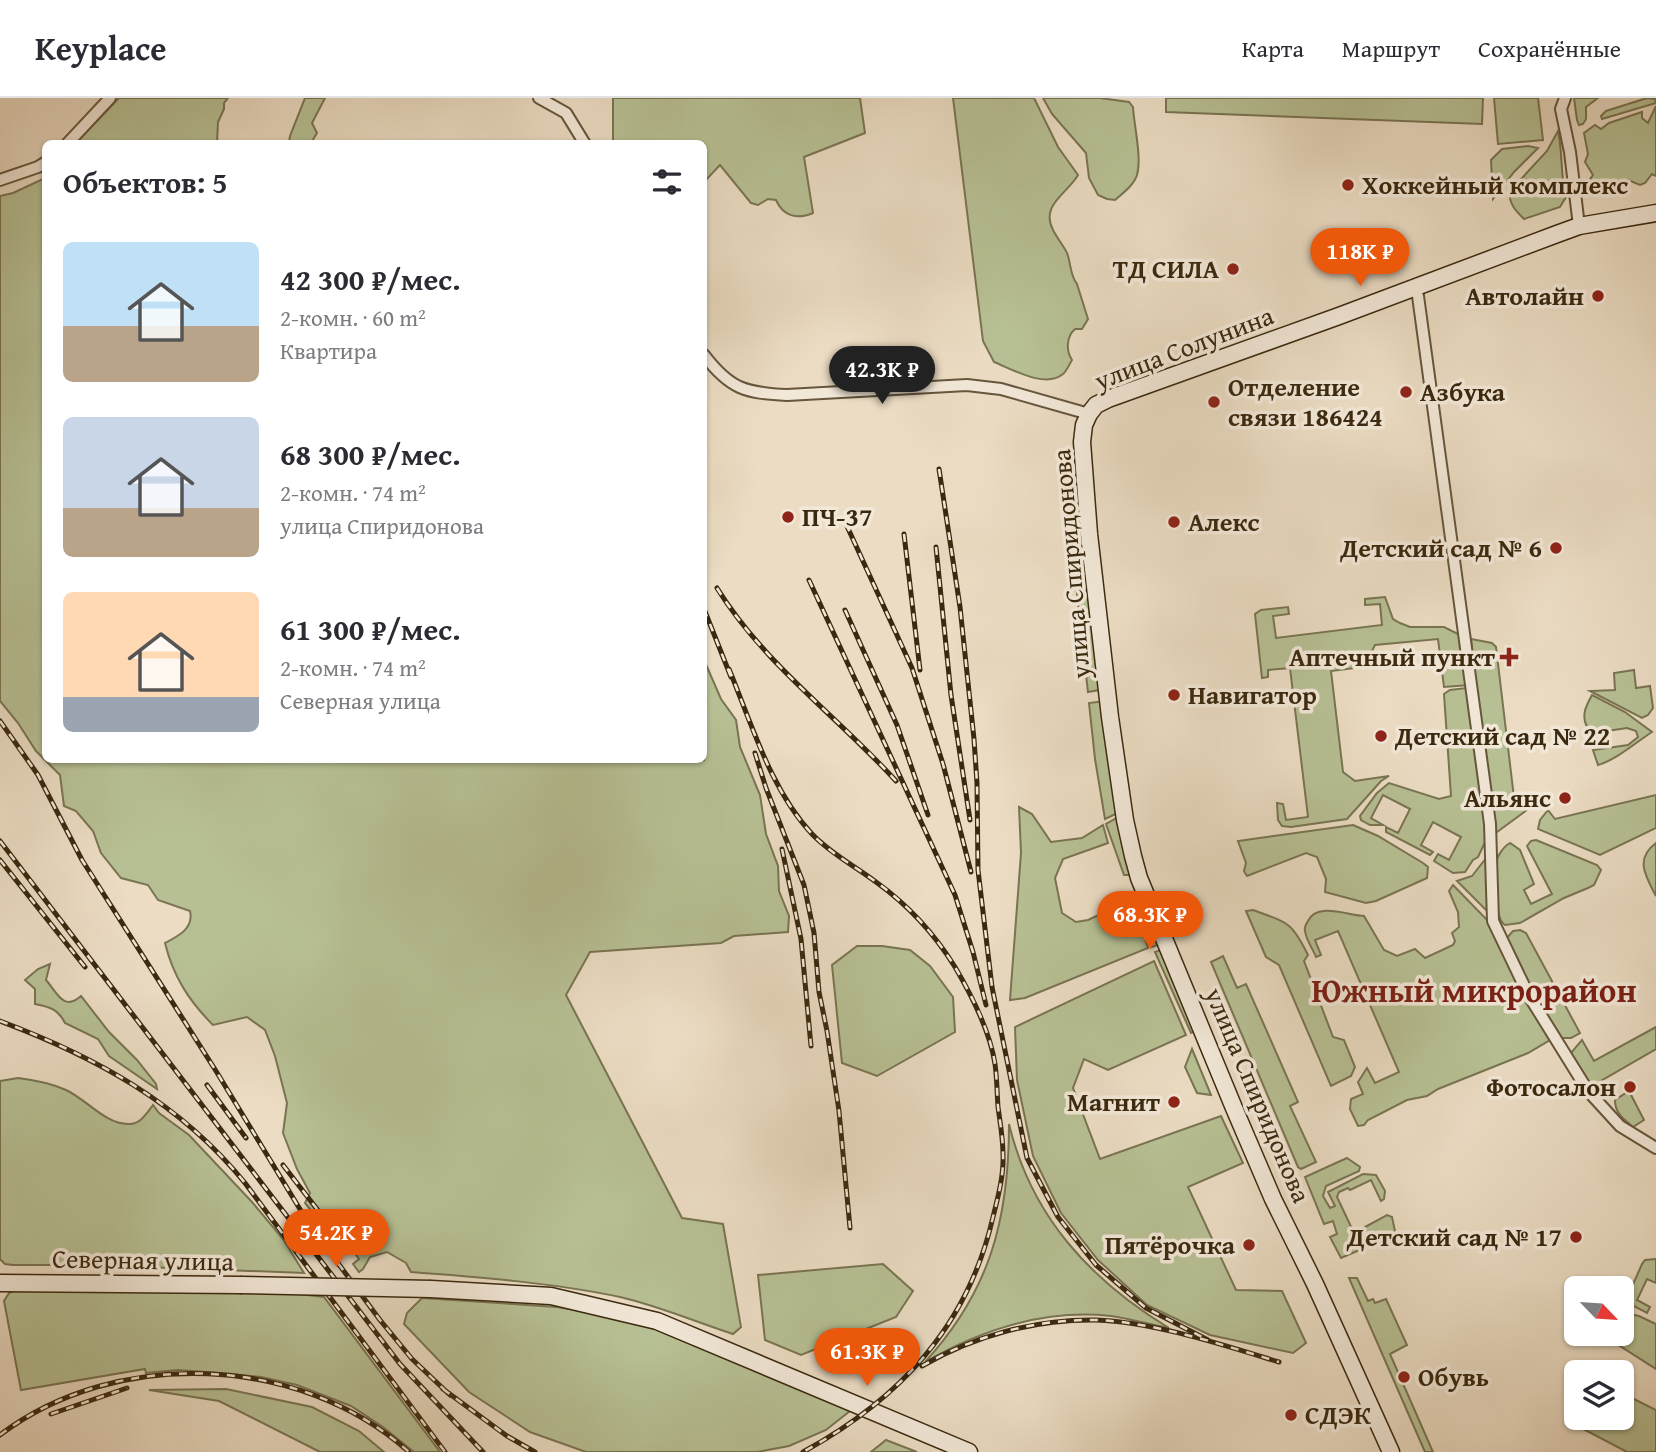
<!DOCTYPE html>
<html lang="ru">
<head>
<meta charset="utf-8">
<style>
  body { margin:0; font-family:"Gentium Book Plus",serif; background:#f7f7f7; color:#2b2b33; height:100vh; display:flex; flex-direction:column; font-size:26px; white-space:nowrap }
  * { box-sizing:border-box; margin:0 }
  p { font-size:23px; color:#7c7c81 }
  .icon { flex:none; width:38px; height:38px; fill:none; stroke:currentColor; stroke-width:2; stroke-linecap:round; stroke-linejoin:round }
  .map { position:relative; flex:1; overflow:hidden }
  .sheet { position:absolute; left:42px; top:42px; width:665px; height:623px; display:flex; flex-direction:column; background:#fff; border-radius:10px; box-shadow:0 2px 5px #0004 }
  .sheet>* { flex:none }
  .needle { width:46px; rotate:115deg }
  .buttons { position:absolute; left:1564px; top:1178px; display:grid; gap:14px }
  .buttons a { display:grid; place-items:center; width:70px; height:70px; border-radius:10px; background:#fff; box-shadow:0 2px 5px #0004; font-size:35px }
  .price { position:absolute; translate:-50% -60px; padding:0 16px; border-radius:24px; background:#ea580c; color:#fff; font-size:23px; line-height:46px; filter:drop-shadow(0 2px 4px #0008) }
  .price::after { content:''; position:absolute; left:50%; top:42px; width:21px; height:16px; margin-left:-10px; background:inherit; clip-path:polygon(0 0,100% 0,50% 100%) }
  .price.active { background:#222; color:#fff }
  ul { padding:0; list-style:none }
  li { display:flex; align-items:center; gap:21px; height:175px; padding:0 21px }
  li span { display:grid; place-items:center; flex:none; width:196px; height:140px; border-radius:10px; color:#555 }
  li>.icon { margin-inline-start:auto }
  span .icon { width:84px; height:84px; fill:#fffc; stroke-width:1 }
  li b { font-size:30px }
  h2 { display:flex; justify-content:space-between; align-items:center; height:84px; padding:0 21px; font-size:30px }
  header { display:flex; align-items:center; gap:42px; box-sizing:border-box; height:98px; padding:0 35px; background:#fff; border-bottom:2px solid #e1e1e2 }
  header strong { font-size:33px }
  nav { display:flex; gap:38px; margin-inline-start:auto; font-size:24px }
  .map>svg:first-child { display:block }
  .green { fill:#b7c094; stroke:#797452; stroke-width:2 }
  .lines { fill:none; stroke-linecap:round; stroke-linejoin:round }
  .street-casing { stroke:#67563c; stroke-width:14 }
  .secondary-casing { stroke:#3b290f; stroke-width:19 }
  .street { stroke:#f2e8d8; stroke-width:10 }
  .secondary { stroke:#f2e8d8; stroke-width:16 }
  .rail-casing { stroke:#3b290f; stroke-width:5 }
  .rail { stroke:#f2e8d8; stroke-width:2.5; stroke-dasharray:8; stroke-linecap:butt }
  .secondary-bridge-casing { stroke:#3b290f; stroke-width:19; stroke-linecap:butt }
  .secondary-bridge { stroke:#f2e8d8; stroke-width:16 }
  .poi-dot { fill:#8f2418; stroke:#f2e8d8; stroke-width:2.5 }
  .labels { text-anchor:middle; stroke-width:7; stroke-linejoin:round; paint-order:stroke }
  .poi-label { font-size:26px; font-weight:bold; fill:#3b290f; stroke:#f2e8d8; text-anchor:start }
  .street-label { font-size:26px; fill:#3b290f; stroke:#f2e8d8 }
  .district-label { font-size:33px; font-weight:bold; fill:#7a1f14; stroke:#f2e8d8 }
</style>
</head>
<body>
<header>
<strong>Keyplace</strong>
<nav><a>Карта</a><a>Маршрут</a><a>Сохранённые</a></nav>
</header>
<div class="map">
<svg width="1656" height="1354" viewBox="0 0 1656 1354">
  <rect width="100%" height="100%" fill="#ebdcc3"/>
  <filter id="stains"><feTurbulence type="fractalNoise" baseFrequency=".00286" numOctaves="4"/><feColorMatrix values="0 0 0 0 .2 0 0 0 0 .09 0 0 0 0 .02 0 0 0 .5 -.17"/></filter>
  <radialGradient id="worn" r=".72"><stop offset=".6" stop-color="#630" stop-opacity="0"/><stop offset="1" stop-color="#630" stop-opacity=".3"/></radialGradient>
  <!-- green -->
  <path class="green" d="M 119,0 L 228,0 L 224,5 L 224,11 L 218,24 L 217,45 L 76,45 Z
    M 305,0 L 325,0 L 312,25 L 317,35 L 311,45 L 289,45 L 290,38 Z
    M 613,0 L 860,0 L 865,35 L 804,59 L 813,115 C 797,122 783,118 776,102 L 768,101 L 758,107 L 751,105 L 720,67 L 704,84 L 704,46 L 613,45 Z
    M 953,0 L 1034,0 L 1058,49 L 1078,77 C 1067,96 1040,107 1053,132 C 1057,140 1063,147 1067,155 C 1071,165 1070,178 1077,186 L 1088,221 L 1082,231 L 1075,231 C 1066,239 1066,253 1072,262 C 1069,267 1066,274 1063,276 C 1045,291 1012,271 994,264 L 983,243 Z
    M 1043,0 L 1100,0 L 1129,4 L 1133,9 C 1134,28 1142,59 1137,77 C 1134,87 1123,95 1115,102 L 1107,101 L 1098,97 L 1089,80 L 1086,55 L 1052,16 Z
    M 1166,0 L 1483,0 L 1482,26 L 1166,14 Z
    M 1494,0 L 1538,0 L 1543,42 L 1498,46 Z
    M 1574,0 L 1598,0 L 1586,9 L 1586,21 L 1583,26 L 1579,27 L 1577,22 Z
    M 1647,0 L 1655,1 L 1656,5 L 1602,21 L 1601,18 L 1606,13 Z
    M 1656,8 L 1656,78 L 1652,76 L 1645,85 L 1640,87 L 1628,82 L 1625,89 C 1615,91 1599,88 1590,81 L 1593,77 L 1585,64 L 1588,56 L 1584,35 L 1595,27 L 1601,31 L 1609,25 L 1642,14 L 1642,20 L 1648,25 Z
    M 1558,33 C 1563,55 1560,77 1566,99 L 1560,109 L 1524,121 C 1515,112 1510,107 1509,94 L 1547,53 Z
    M 1528,48 L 1538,50 L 1514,74 L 1493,101 L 1491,62 L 1502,51 Z
    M 45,80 L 46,662 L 704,662 L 704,562 L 721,601 L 736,622 L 740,649 L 760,697 L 766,736 L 778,768 L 779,793 L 789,818 L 788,834 L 734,838 L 721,845 L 590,854 L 566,897 L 682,1120 L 723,1126 L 741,1229 L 733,1236 C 696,1224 659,1208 620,1199 C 554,1185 478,1179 411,1174 L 406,1165 L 387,1154 L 370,1159 L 363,1171 L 359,1174 L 353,1166 L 359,1161 L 353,1153 L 347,1156 L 305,1105 L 310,1095 L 297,1071 L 283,1035 L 287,1005 L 275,958 L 265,932 L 247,919 L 213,927 C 189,903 173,878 165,845 C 178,838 194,831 190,813 L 158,802 L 148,787 L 121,780 L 101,755 L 93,733 L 76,713 L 64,708 L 60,677 L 36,653 L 18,625 L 0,603 L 0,98 L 13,95 Z
    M 1091,467 L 1105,591 L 1088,594 L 1074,469 Z
    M 1385,499 L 1393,521 L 1400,525 L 1410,529 L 1444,529 L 1462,538 L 1469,587 L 1444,589 L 1438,541 L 1375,547 L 1371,555 L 1365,558 L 1362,569 L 1331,573 L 1343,674 L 1355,683 L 1389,678 L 1381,683 L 1347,721 L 1291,729 L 1282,728 L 1278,722 L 1277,705 L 1283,706 L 1286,722 L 1308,719 L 1290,570 L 1268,572 L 1268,579 L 1262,580 L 1255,516 L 1261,512 L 1288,509 L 1289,516 L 1273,518 L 1276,540 L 1382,527 L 1380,506 L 1365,507 L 1365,501 Z
    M 1471,541 L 1492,545 L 1496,549 L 1515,708 L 1535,706 L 1493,737 Z
    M 1634,572 L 1636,590 L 1650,588 L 1653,610 L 1648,617 L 1642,620 L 1590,593 L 1615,592 L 1614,575 Z
    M 1466,590 L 1487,740 L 1478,759 L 1473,762 L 1465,774 L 1453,775 L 1434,763 L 1438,756 L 1449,762 L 1461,739 L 1433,724 L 1421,747 L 1433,754 L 1430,757 L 1386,734 L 1386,729 L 1398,735 L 1410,711 L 1383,697 L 1371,720 L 1383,727 L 1370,727 L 1361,722 L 1360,718 L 1377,695 L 1389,685 L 1439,701 L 1451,698 L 1444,596 L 1450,592 Z
    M 1592,597 L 1625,614 L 1652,634 C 1635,645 1616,662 1598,667 L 1593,652 L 1628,647 L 1638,639 L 1636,633 L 1627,630 L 1607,633 L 1587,629 C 1581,617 1586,608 1592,597 Z
    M 1104,603 L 1120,714 L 1105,721 L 1095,661 L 1089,605 Z
    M 1656,697 L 1656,730 L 1600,757 L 1538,731 L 1540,722 L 1548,712 L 1555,721 Z
    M 1019,709 L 1032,716 L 1051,744 L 1082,740 L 1103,727 L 1108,745 L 1063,761 L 1055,780 L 1062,815 L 1076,824 L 1088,822 L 1129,803 L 1138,819 L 1148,850 L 1025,900 L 1010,902 L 1021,755 Z
    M 1120,718 L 1132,777 L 1124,777 L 1106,726 Z
    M 1353,727 L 1378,738 L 1423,765 L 1428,769 L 1427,780 L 1376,803 L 1366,805 L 1325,794 L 1326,781 L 1317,759 L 1306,755 L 1247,778 L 1244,773 L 1246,765 L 1238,743 Z
    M 1536,742 L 1597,767 L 1601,772 L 1594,787 L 1588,790 L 1564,800 L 1520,825 L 1505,827 C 1495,821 1494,780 1496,768 C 1496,759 1503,749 1510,745 L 1520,752 L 1534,786 L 1524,792 L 1531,806 L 1552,796 L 1527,748 L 1531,743 Z
    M 1656,745 L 1656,798 C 1646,779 1634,761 1656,745 Z
    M 1487,759 L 1490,816 L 1457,783 L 1472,778 Z
    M 1453,787 L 1492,827 L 1550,942 L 1528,955 L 1438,991 L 1427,998 L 1407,1002 L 1368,1022 L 1364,1027 L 1358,1028 L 1350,1011 L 1351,1001 L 1363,996 L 1358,984 L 1367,970 L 1375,985 L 1399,974 L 1338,833 L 1315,842 L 1321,857 L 1316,859 C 1313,851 1306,842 1305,833 C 1304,829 1306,826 1308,823 C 1317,804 1347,817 1364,818 L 1384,852 L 1397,858 L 1415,851 L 1425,860 L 1453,847 L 1455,843 L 1452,835 L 1459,829 L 1458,814 L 1449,793 Z
    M 1153,809 L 1168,843 L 1152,849 L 1141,814 Z
    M 1253,812 C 1288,825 1291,823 1308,857 L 1304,863 L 1333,939 L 1344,942 L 1355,969 L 1351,978 L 1331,988 L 1279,867 L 1266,859 L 1246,813 Z
    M 1520,832 L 1526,835 L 1580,935 L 1571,940 L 1559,940 L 1542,915 L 1506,841 L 1513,833 Z
    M 857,848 L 882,848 L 910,852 L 930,868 L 953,899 L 955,934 L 877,978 L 842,965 L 832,867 Z
    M 1169,849 L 1204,929 L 1191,935 L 1155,854 Z
    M 1223,858 L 1237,890 L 1246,886 L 1298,1004 L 1290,1008 L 1316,1064 L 1301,1071 L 1298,1069 L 1211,864 Z
    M 1154,863 L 1186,937 L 1108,972 L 1084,961 L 1073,990 L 1100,1061 L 1221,1018 L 1243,1065 L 1188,1089 L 1236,1192 L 1282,1193 L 1306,1245 L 1293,1255 L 1210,1237 L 1147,1207 L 1098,1162 L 1061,1115 L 1033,1058 L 1017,982 L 1015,929 Z
    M 50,866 L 46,882 C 57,894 63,914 81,898 L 109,934 L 137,962 L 156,986 L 157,991 L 109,958 L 98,941 L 65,925 C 58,911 50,909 35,906 L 35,891 L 25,882 L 38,871 Z
    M 1656,929 L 1656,951 L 1597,985 L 1591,987 L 1585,983 L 1570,956 L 1582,942 L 1594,963 Z
    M 1192,951 L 1211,997 L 1197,995 L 1185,969 Z
    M 18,980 C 34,982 51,985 66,992 C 86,1001 105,1026 128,1026 C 140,1027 147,1015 153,1007 L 159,1015 L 189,1037 L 252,1104 L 283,1141 L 304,1175 L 93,1167 L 13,1167 L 5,1166 L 0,1161 L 0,983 Z
    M 1629,993 L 1644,1022 L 1633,1029 C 1624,1021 1615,1016 1615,1002 Z
    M 1009,1026 C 1031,1118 1090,1182 1169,1230 C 1150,1226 1130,1221 1111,1218 C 1046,1211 981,1232 925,1264 C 990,1193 1009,1121 1009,1026 Z
    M 1347,1060 L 1360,1069 L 1359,1073 L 1326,1088 L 1323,1098 L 1330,1110 L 1335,1108 L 1328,1094 L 1363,1076 L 1376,1077 L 1385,1093 L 1384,1101 L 1381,1103 L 1371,1082 L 1350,1092 L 1348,1090 L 1339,1094 L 1337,1099 L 1354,1135 L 1387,1117 L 1392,1119 L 1395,1133 L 1391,1139 L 1341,1160 L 1330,1139 L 1337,1136 L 1333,1123 L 1324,1126 L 1305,1079 Z
    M 1656,1161 L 1656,1185 L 1647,1181 L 1637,1202 L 1650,1209 L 1647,1215 L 1628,1205 L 1627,1200 L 1642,1166 L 1645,1162 Z
    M 883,1166 L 913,1193 L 896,1219 L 801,1257 L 765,1242 L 758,1177 Z
    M 1349,1180 L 1357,1180 L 1368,1203 L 1373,1201 L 1375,1205 L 1386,1201 L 1407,1247 L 1390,1256 L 1433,1354 L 1425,1354 Z
    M 17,1192 L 290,1195 L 324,1199 L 440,1354 L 414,1354 L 383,1329 L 351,1308 L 297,1287 L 261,1279 L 206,1274 L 178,1272 L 146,1275 L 145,1271 L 21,1292 L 4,1203 L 9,1195 Z
    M 422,1200 L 557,1209 L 614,1218 L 661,1231 L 855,1309 L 826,1332 L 789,1348 L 757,1354 L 586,1354 L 530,1334 L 469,1294 L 404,1226 L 407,1215 Z
    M 1624,1215 L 1639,1218 L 1656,1226 L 1656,1271 L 1609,1241 L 1611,1238 L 1617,1240 L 1622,1236 Z
    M 226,1291 L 312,1309 L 359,1333 L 384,1354 L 320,1354 L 219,1303 L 149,1292 Z
    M 1622,1295 L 1656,1312 L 1656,1354 L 1627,1354 L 1568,1323 L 1573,1311 L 1577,1313 L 1577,1320 L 1590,1320 L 1596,1322 L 1598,1320 L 1622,1320 Z
    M 886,1342 L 917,1354 L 871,1354 Z"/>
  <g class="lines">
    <!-- street casing -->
    <g class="street-casing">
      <path id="street" d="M 539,0 L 566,15 L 585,46
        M 1565,0 L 1561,11 L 1570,54 L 1579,128
        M 67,46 L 110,0
        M 0,82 L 38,69 L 46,64
        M 1418,198 L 1490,726 L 1493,823 L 1529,898 L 1588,993 L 1620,1028 L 1656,1050
        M 704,257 C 730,291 745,295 787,297 L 967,287 L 1001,291 L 1089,316"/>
    </g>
    <!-- secondary casing -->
    <g class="secondary-casing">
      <path id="secondary" d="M 0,1185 L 240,1187
        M 431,1191 L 551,1198 L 657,1223 L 969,1354
        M 1391,1354 L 1315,1186 L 1273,1101 L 1234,1010 L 1139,780 L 1133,758 L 1125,722 L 1110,619 L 1089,436 L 1082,344 L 1084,327 L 1089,316 L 1096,307 L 1108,301 L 1339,218 L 1557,136 L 1579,128 L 1656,115"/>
    </g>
    <!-- street -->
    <use href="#street" class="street"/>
    <!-- secondary -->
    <use href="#secondary" class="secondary"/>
    <!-- rail casing -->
    <g class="rail-casing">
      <path id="rail" d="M 939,371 L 960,509 L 974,641 L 977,685 L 978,772 L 992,889 L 1027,1060 L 1058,1119 L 1096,1167 L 1146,1210 L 1208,1242
        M 846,426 L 912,570 L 943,666 L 971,774
        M 904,436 L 920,572
        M 936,449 L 951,597 L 970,722
        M 809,482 L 955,797 L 973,854 L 986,907
        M 717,490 C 764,566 837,618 896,683
        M 704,511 L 731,579
        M 845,512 L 897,627 L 928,717
        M 729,571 C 752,627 771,692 812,736 C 831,756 855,768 876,784 C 908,807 934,835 955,869 C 972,898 990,933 995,966 C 997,980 997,995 998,1009 C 1000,1024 1003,1040 1003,1056 C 1004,1077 998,1099 993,1119 C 968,1228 900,1301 803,1354
        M 0,623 L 38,677 L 82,762 L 216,973 L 309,1126 L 380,1222 L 412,1261 L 450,1297
        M 755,655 L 766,690 L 804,787 L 814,835 L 819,894 L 827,933 L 839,1013 L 850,1130
        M 0,743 L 400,1266 L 483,1354
        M 782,751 L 801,841 L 811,948
        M 0,762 L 85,869
        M 0,923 C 96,959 180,1005 245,1085 L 445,1354
        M 207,987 L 246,1040
        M 283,1067 L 330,1128
        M 922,1268 C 974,1238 1035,1221 1096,1222 C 1154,1224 1223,1247 1279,1264
        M 443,1291 L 507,1338 L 535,1354
        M 51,1316 L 127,1290
        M 0,1337 C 116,1249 300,1256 409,1354"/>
    </g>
    <!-- rail -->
    <use href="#rail" class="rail"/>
    <!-- secondary-bridge casing -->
    <g class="secondary-bridge-casing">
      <path id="secondary-bridge" d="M 240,1187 L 431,1191"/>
    </g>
    <!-- secondary-bridge -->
    <use href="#secondary-bridge" class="secondary-bridge"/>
  </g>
  <!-- markers -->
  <g class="poi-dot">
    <circle cx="1348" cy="87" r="7"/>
    <circle cx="1233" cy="171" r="7"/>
    <circle cx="1598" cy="198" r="7"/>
    <circle cx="1406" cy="294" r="7"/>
    <circle cx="1214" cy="304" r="7"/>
    <circle cx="788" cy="419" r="7"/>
    <circle cx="1174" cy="424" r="7"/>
    <circle cx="1556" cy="450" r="7"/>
    <path d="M1505.5 548.5h7v7h7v7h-7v7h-7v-7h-7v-7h7z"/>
    <circle cx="1174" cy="597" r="7"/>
    <circle cx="1381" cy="638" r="7"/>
    <circle cx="1565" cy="700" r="7"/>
    <circle cx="1630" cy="989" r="7"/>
    <circle cx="1174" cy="1004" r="7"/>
    <circle cx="1576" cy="1139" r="7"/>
    <circle cx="1249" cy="1147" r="7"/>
    <circle cx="1404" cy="1279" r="7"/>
    <circle cx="1291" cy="1317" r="7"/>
  </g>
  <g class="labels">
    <!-- poi labels -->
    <g class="poi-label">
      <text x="1362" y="96">Хоккейный комплекс</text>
      <text x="1219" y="180" text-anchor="end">ТД СИЛА</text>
      <text x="1584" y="207" text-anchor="end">Автолайн</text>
      <text x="1228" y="298">Отделение<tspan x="1228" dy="30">связи 186424</tspan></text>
      <text x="1420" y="303">Азбука</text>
      <text x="802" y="428">ПЧ-37</text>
      <text x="1188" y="433">Алекс</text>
      <text x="1542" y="459" text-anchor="end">Детский сад № 6</text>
      <text x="1495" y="568" text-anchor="end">Аптечный пункт</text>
      <text x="1188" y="606">Навигатор</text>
      <text x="1395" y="647">Детский сад № 22</text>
      <text x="1551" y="709" text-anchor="end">Альянс</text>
      <text x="1616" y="998" text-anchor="end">Фотосалон</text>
      <text x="1160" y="1013" text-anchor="end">Магнит</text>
      <text x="1562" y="1148" text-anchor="end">Детский сад № 17</text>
      <text x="1235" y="1156" text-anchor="end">Пятёрочка</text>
      <text x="1418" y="1288">Обувь</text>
      <text x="1305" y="1326">СДЭК</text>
    </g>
    <!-- street labels -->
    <g class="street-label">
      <text transform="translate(1184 250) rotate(-21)" y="9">улица Солунина</text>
      <text transform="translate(1071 466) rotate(-95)" y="9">улица Спиридонова</text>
      <text transform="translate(1258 997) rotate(67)" y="9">улица Спиридонова</text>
      <text transform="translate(143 1162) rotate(1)" y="9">Северная улица</text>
    </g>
    <!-- district labels -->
    <g class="district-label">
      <text x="1474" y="904">Южный микрорайон</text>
    </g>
  </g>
  <rect width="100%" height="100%" filter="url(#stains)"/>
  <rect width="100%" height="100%" fill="url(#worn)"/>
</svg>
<div class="buttons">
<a><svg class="needle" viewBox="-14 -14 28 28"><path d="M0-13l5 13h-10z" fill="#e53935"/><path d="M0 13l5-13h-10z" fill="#7c7c81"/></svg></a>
<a><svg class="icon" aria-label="layers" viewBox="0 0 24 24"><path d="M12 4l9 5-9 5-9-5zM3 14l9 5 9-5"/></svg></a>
</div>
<b class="price" style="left:1360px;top:190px">118K ₽</b>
<b class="price active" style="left:882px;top:308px">42.3K ₽</b>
<b class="price" style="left:1150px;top:853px">68.3K ₽</b>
<b class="price" style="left:336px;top:1171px">54.2K ₽</b>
<b class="price" style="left:867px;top:1290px">61.3K ₽</b>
<section class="sheet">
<h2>Объектов: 5<svg class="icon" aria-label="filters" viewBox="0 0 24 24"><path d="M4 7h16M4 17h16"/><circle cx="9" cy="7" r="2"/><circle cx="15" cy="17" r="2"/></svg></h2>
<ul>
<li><span style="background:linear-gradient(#bfe0f5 60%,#b9a48a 0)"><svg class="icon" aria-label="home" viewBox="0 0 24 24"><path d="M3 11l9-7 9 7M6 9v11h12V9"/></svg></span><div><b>42 300 ₽/мес.</b><p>2-комн. · 60 m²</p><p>Квартира</p></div></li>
<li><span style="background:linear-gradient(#c9d6e8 65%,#b9a48a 0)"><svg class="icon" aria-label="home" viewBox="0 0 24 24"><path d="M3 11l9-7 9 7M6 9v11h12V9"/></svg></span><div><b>68 300 ₽/мес.</b><p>2-комн. · 74 m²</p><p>улица Спиридонова</p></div></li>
<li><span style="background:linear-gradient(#ffd9b3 75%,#9aa5b1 0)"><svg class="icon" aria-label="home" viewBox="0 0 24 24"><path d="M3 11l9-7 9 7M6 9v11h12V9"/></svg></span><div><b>61 300 ₽/мес.</b><p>2-комн. · 74 m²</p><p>Северная улица</p></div></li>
</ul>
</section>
</div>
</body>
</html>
